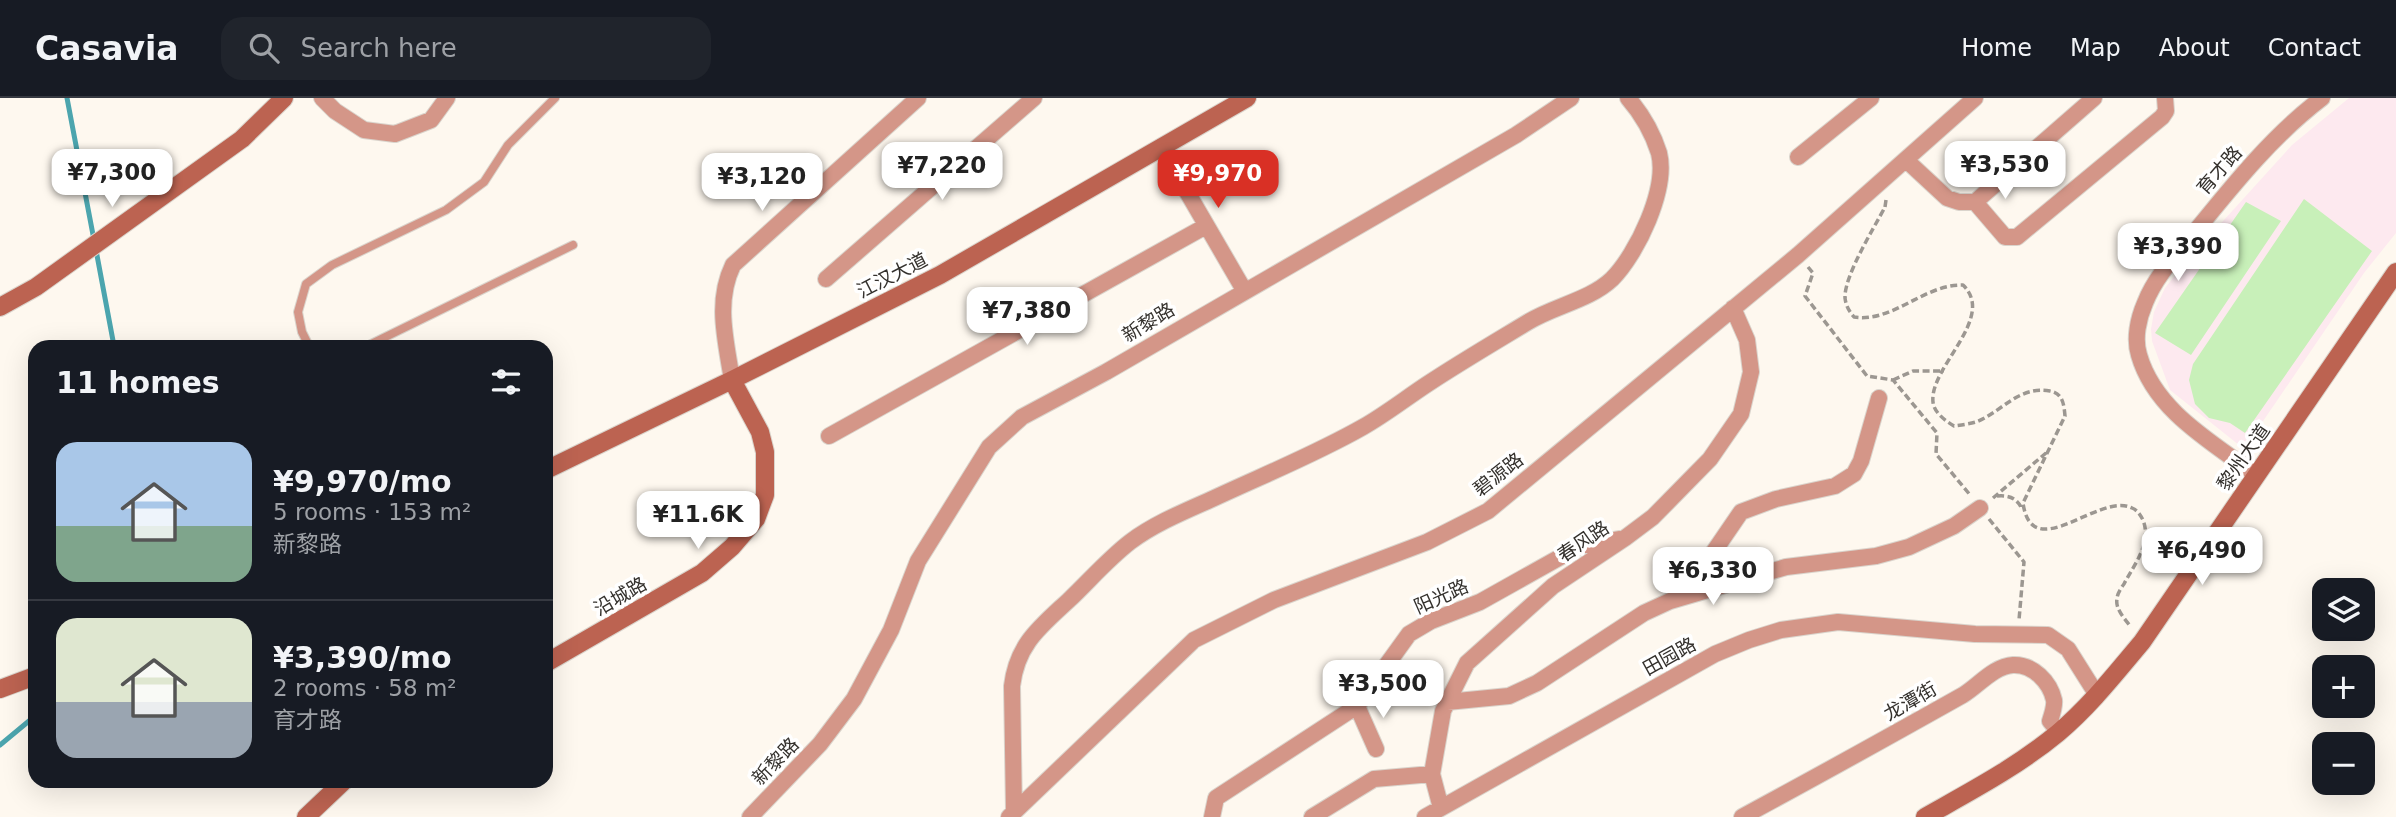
<!DOCTYPE html>
<html lang="en">
<head>
<meta charset="utf-8">
<style>
  body { margin:0; font-family:"DejaVu Sans","Noto Sans SC",sans-serif; background:#20242c; color:#f1f3f6; height:100vh; display:flex; flex-direction:column; font-size:26px; white-space:nowrap }
  * { box-sizing:border-box; margin:0 }
  p { font-size:23px; color:#9ea1a6 }
  .icon { flex:none; width:38px; height:38px; fill:none; stroke:currentColor; stroke-width:2; stroke-linecap:round; stroke-linejoin:round }
  .map { position:relative; flex:1; overflow:hidden }
  .sheet { position:absolute; left:28px; top:242px; width:525px; height:448px; display:flex; flex-direction:column; background:#171b24; border-radius:21px; box-shadow:0 7px 28px #0002 }
  .sheet>* { flex:none }
  .fabs { position:absolute; left:2312px; top:480px; display:grid; gap:14px }
  .fabs a { display:grid; place-items:center; width:63px; height:63px; border-radius:14px; background:#171b24; box-shadow:0 7px 28px #0002; font-size:35px }
  .price { position:absolute; translate:-50% -60px; padding:0 16px; border-radius:14px; background:#fff; color:#222; font-size:23px; line-height:46px; filter:drop-shadow(0 2px 4px #0008) }
  .price::after { content:''; position:absolute; left:50%; top:42px; width:21px; height:16px; margin-left:-10px; background:inherit; clip-path:polygon(0 0,100% 0,50% 100%) }
  .price.current { background:#d93025; color:#fff }
  ul { padding:0; list-style:none }
  li { display:flex; align-items:center; gap:21px; height:175px; padding:0 28px }
  li+li { border-top:2px solid #363941 }
  li span { display:grid; place-items:center; flex:none; width:196px; height:140px; border-radius:21px; color:#555 }
  li>.icon { margin-inline-start:auto }
  span .icon { width:84px; height:84px; fill:#fffc; stroke-width:1 }
  li b { font-size:30px }
  h2 { display:flex; justify-content:space-between; align-items:center; height:84px; padding:0 28px; font-size:30px }
  header { display:flex; align-items:center; gap:42px; box-sizing:border-box; height:98px; padding:0 35px; background:#171b24; border-bottom:2px solid #363941 }
  header strong { font-size:33px }
  nav { display:flex; gap:38px; margin-inline-start:auto; font-size:24px }
  .search { width:490px; height:63px; background:#20242c; display:flex; align-items:center; gap:18px; box-sizing:border-box; padding:0 24px; border-radius:21px; color:#9ea1a6; font-size:26px }
  .map>svg:first-child { display:block }
  .education { fill:#fde9ef }
  .green { fill:#c8f0b9 }
  .lines { fill:none; stroke-linecap:round; stroke-linejoin:round }
  .stream { stroke:#4ca5ae; stroke-width:5 }
  .service-casing { stroke:#dad4cc; stroke-width:10 }
  .minor-casing { stroke:#dad4cc; stroke-width:18 }
  .secondary-casing { stroke:#dad4cc; stroke-width:20 }
  .path { stroke:#9c9791; stroke-width:3.5; stroke-dasharray:7 3.5; stroke-linecap:butt }
  .service { stroke:#d49688; stroke-width:8 }
  .minor { stroke:#d49688; stroke-width:16 }
  .secondary { stroke:#bc6351; stroke-width:18 }
  .labels { text-anchor:middle; stroke-width:7; stroke-linejoin:round; paint-order:stroke }
  .street-label { font-size:19px; fill:#34312d; stroke:#fff }
</style>
</head>
<body>
<header>
<strong>Casavia</strong>
<div class="search"><svg class="icon" aria-label="search" viewBox="0 0 24 24"><circle cx="10" cy="10" r="6"/><path d="M15 15l6 6"/></svg>Search here</div>
<nav><a>Home</a><a>Map</a><a>About</a><a>Contact</a></nav>
</header>
<div class="map">
<svg width="2396" height="719" viewBox="0 0 2396 719">
  <rect width="100%" height="100%" fill="#fef8ef"/>
  <!-- education -->
  <path class="education" d="M 2349,0 L 2396,0 L 2396,135 L 2364,175 L 2244,351 L 2170,292 L 2152,243 L 2151,231 L 2154,214 L 2165,190 L 2185,165 L 2292,47 Z"/>
  <!-- green -->
  <path class="green" d="M 2304,101 L 2372,153 L 2245,335 L 2230,325 L 2209,320 L 2195,306 L 2189,282 L 2193,266 Z
    M 2246,104 L 2281,123 L 2191,257 L 2155,235 Z"/>
  <g class="lines">
    <!-- stream -->
    <path class="stream" d="M 67,0 L 94,142
      M 96,152 L 114,248
      M 0,647 L 35,618"/>
    <!-- service casing -->
    <g class="service-casing">
      <path id="service" d="M 309,248 L 302,234 L 298,214 L 306,186 L 332,167 L 446,112 L 484,84 L 508,47 L 555,0
        M 367,248 L 573,147"/>
    </g>
    <!-- minor casing -->
    <g class="minor-casing">
      <path id="minor" d="M 322,0 L 335,13 L 364,32 L 395,36 L 431,22 L 447,0
        M 1161,49 L 1244,192
        M 1798,59 L 1871,0
        M 1906,62 L 1947,100 L 1959,104 L 1975,104 L 2094,0
        M 1975,104 L 2005,139 L 2017,139 L 2162,19 L 2166,13 L 2165,0
        M 826,181 L 1034,0
        M 732,282 C 726,243 715,204 733,167 L 918,0
        M 829,338 L 1206,128
        M 2256,377 C 2212,344 2155,313 2139,257 C 2134,241 2138,221 2145,205 C 2155,179 2176,157 2194,135 C 2233,87 2272,38 2322,0
        M 1678,497 L 1691,487 L 1741,414 L 1776,401 L 1835,388 L 1854,376 L 1861,363 L 1879,300
        M 1447,604 L 1509,598 L 1537,585 L 1644,515 L 1670,503 L 1786,469 L 1876,458 L 1909,449 L 1954,428 L 1980,410
        M 1357,608 L 1376,651
        M 1441,710 L 1432,676 L 1443,613 L 1467,565 L 1553,488 L 1625,440 L 1653,419 L 1710,361 L 1741,316 L 1751,274 L 1747,242 L 1733,210
        M 1014,714 L 1012,588 C 1017,546 1040,529 1069,502 C 1089,483 1108,461 1130,444 C 1154,426 1183,414 1210,402 C 1261,378 1314,357 1363,329 C 1386,316 1406,300 1429,285 C 1461,264 1495,244 1528,224 C 1554,208 1590,202 1612,181 C 1637,156 1668,91 1659,55 C 1653,36 1641,15 1628,0
        M 750,719 L 820,646 L 854,601 L 891,532 L 918,463 L 989,349 L 1022,319 L 1106,274 L 1516,37 L 1571,0
        M 1009,719 L 1194,542 L 1274,502 L 1427,444 L 1488,413 L 1798,157 L 1975,0
        M 1212,719 L 1216,700 L 1357,608 L 1409,536 L 1431,523 L 1480,504 L 1580,448 L 1619,441
        M 1312,719 L 1374,681 L 1432,676
        M 1425,719 L 1715,556 L 1749,542 L 1781,532 L 1838,524 L 1975,536 L 2048,537 L 2068,551 L 2097,597
        M 1742,719 C 1816,679 1890,638 1963,597 C 1978,588 1994,568 2013,567 C 2033,566 2050,584 2054,602 C 2055,608 2052,617 2050,623 L 2059,634"/>
    </g>
    <!-- secondary casing -->
    <g class="secondary-casing">
      <path id="secondary" d="M 0,209 L 36,189 L 242,41 L 284,0
        M 546,372 L 732,282 L 940,177 L 1247,0
        M 546,565 L 702,475 L 732,449 L 756,421 L 765,397 L 765,354 L 760,334 L 732,282
        M 0,591 L 35,578
        M 306,719 L 345,682
        M 1925,719 C 1971,693 2017,669 2058,635 C 2090,608 2115,576 2142,544 L 2396,174"/>
    </g>
    <!-- path -->
    <path class="path" d="M 1886,102 L 1885,109 C 1874,130 1844,178 1845,200 C 1846,208 1849,213 1854,219 C 1893,225 1924,186 1963,187 C 1997,220 1929,269 1933,304 C 1934,315 1946,323 1954,328 C 1961,327 1969,326 1976,324 C 2002,314 2019,287 2050,293 C 2063,295 2064,307 2065,318 L 2023,405 C 2032,469 2100,393 2132,410 C 2137,412 2140,416 2143,422 C 2152,445 2135,465 2124,486 C 2121,490 2117,496 2117,501 C 2115,511 2125,521 2131,529
      M 1808,169 L 1813,175 L 1805,198 L 1867,278 L 1893,282 L 1937,335 L 1936,356 L 1971,398
      M 1893,282 L 1913,273 L 1944,273
      M 1997,398 C 2009,397 2017,400 2022,411
      M 1993,400 L 2046,355
      M 1989,421 L 2024,464 L 2019,522"/>
    <!-- service -->
    <use href="#service" class="service"/>
    <!-- minor -->
    <use href="#minor" class="minor"/>
    <!-- secondary -->
    <use href="#secondary" class="secondary"/>
  </g>
  <g class="labels">
    <!-- street labels -->
    <g class="street-label">
      <text transform="translate(2219 72) rotate(-49)" y="7">育才路</text>
      <text transform="translate(892 177) rotate(-27)" y="7">江汉大道</text>
      <text transform="translate(1148 224) rotate(-31)" y="7">新黎路</text>
      <text transform="translate(2243 359) rotate(-55)" y="7">黎州大道</text>
      <text transform="translate(1498 376) rotate(-38)" y="7">碧源路</text>
      <text transform="translate(1583 443) rotate(-34)" y="7">春风路</text>
      <text transform="translate(620 498) rotate(-30)" y="7">沿城路</text>
      <text transform="translate(1441 498) rotate(-24)" y="7">阳光路</text>
      <text transform="translate(1669 558) rotate(-29)" y="7">田园路</text>
      <text transform="translate(1910 603) rotate(-30)" y="7">龙潭街</text>
      <text transform="translate(775 663) rotate(-46)" y="7">新黎路</text>
    </g>
  </g>
</svg>
<div class="fabs">
<a><svg class="icon" aria-label="layers" viewBox="0 0 24 24"><path d="M12 4l9 5-9 5-9-5zM3 14l9 5 9-5"/></svg></a>
<a>+</a>
<a>−</a>
</div>
<b class="price" style="left:2005px;top:103px">¥3,530</b>
<b class="price" style="left:942px;top:104px">¥7,220</b>
<b class="price" style="left:112px;top:111px">¥7,300</b>
<b class="price current" style="left:1218px;top:112px">¥9,970</b>
<b class="price" style="left:762px;top:115px">¥3,120</b>
<b class="price" style="left:2178px;top:185px">¥3,390</b>
<b class="price" style="left:1027px;top:249px">¥7,380</b>
<b class="price" style="left:698px;top:453px">¥11.6K</b>
<b class="price" style="left:2202px;top:489px">¥6,490</b>
<b class="price" style="left:1713px;top:509px">¥6,330</b>
<b class="price" style="left:1383px;top:622px">¥3,500</b>
<section class="sheet">
<h2>11 homes<svg class="icon" aria-label="filters" viewBox="0 0 24 24"><path d="M4 7h16M4 17h16"/><circle cx="9" cy="7" r="2"/><circle cx="15" cy="17" r="2"/></svg></h2>
<ul>
<li><span style="background:linear-gradient(#a9c7e8 60%,#7fa58c 0)"><svg class="icon" aria-label="home" viewBox="0 0 24 24"><path d="M3 11l9-7 9 7M6 9v11h12V9"/></svg></span><div><b>¥9,970/mo</b><p>5 rooms · 153 m²</p><p>新黎路</p></div></li>
<li><span style="background:linear-gradient(#dfe7d0 60%,#9aa5b1 0)"><svg class="icon" aria-label="home" viewBox="0 0 24 24"><path d="M3 11l9-7 9 7M6 9v11h12V9"/></svg></span><div><b>¥3,390/mo</b><p>2 rooms · 58 m²</p><p>育才路</p></div></li>
</ul>
</section>
</div>
</body>
</html>
